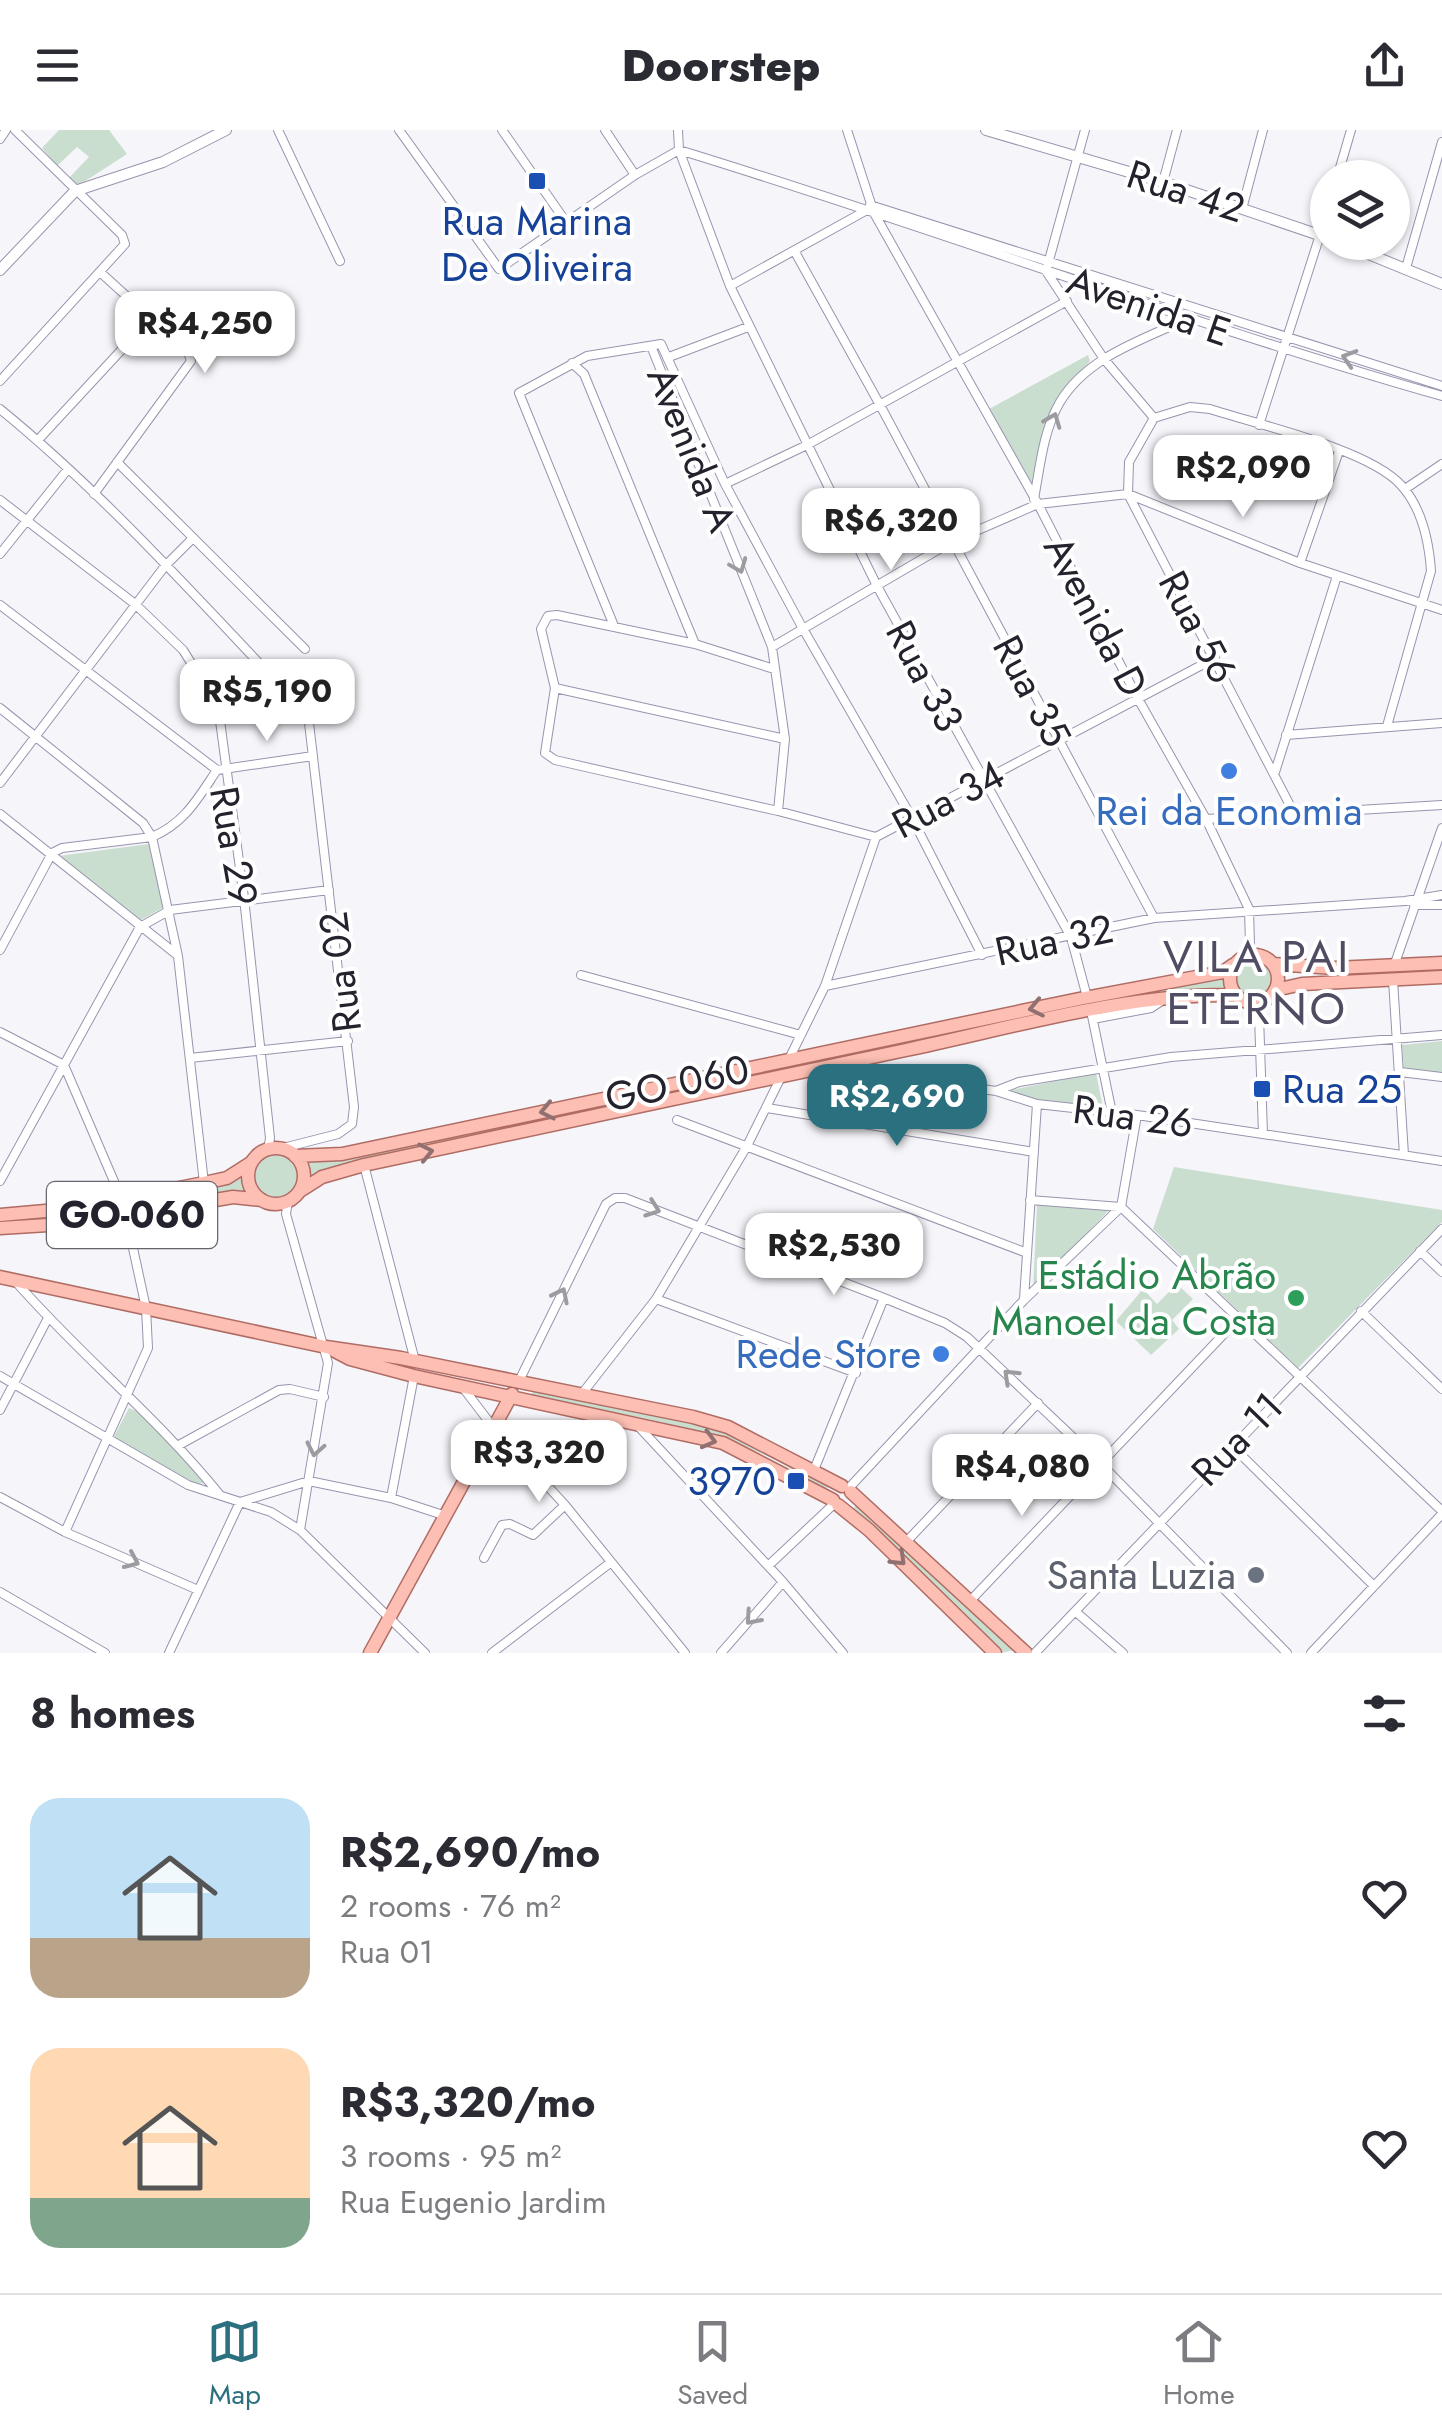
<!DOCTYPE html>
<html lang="en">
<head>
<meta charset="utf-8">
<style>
  body { margin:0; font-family:Jost,sans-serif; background:#f7f7f7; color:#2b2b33; height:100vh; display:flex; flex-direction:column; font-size:38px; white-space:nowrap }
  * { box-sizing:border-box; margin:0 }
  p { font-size:32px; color:#7c7c81 }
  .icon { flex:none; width:55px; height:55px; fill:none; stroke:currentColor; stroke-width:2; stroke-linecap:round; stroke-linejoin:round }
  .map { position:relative; height:1523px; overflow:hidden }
  .panel { display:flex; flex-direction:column; background:#fff; flex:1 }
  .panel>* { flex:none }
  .buttons { position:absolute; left:1310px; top:30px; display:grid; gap:20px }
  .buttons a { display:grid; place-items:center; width:100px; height:100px; border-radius:50%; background:#fff; box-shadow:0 2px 8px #0004; font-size:50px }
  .price { position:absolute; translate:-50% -85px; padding:0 22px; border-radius:20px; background:#fff; color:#222; font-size:32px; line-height:65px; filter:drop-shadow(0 2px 5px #0008) }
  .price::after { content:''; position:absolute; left:50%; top:60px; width:30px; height:22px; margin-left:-15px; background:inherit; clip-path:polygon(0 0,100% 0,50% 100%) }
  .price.active { background:#2b707f; color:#fff }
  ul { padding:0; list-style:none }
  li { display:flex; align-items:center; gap:30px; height:250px; padding:0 30px }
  li span { display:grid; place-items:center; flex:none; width:280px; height:200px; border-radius:30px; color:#555 }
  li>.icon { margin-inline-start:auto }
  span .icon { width:120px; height:120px; fill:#fffc; stroke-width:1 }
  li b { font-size:42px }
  h2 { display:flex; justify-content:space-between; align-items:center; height:120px; padding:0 30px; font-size:42px }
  header { display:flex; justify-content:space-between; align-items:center; height:130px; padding:0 30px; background:#fff; font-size:45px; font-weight:800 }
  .tab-bar { display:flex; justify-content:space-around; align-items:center; height:140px; border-top:2px solid #e1e1e2; background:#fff; font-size:28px; color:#7c7c81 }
  .tab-bar a { display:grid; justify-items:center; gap:5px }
  .tab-bar .active { color:#2b707f }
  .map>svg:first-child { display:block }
  .green { fill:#cadecf }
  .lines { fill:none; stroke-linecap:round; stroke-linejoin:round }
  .minor-casing { stroke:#9894ae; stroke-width:10 }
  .tertiary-casing { stroke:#9894ae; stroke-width:12 }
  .primary-casing { stroke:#b06c64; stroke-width:15 }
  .minor { stroke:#fff; stroke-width:8 }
  .tertiary { stroke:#fff; stroke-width:10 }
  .primary { stroke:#fdbfb3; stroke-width:12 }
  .oneway { stroke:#9c9ca0 }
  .oneway2 { stroke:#907070 }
  .transit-dot { fill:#1a4fb4; stroke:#fff; stroke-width:4 }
  .shop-dot { fill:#3f7fe0; stroke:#fff; stroke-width:4 }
  .leisure-dot { fill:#2e9e5b; stroke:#fff; stroke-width:4 }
  .worship-dot { fill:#6b7280; stroke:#fff; stroke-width:4 }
  .labels { text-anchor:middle; stroke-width:8; stroke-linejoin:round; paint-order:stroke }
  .shield { fill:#fff; stroke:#66646c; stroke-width:2.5 }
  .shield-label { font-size:38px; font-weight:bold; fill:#24222d }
  .street-label { font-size:40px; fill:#24222d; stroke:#fff }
  .transit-label { font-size:40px; fill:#164399; stroke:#fff }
  .shop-label { font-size:40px; fill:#366cbe; stroke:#fff }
  .leisure-label { font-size:40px; fill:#27864d; stroke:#fff; text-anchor:end }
  .worship-label { font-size:40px; fill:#5b616d; stroke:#fff; text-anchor:end }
  .quarter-label { font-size:45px; letter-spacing:2.5px; fill:#504c63; stroke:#fff }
</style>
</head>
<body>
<header><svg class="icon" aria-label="menu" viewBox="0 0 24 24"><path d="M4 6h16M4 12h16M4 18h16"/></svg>Doorstep<svg class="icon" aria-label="share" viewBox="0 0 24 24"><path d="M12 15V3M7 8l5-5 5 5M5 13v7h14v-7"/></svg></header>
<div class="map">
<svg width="1442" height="1523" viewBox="0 0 1442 1523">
  <rect width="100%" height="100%" fill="#f5f5fa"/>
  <!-- green -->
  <path class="green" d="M 59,0 L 109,0 L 127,24 L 76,57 L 68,49 L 89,27 L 77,17 L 57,36 L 42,18 Z
    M 1088,225 L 1090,231 L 1058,269 L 1042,306 L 1035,355 L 1030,357 L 989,279 Z
    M 149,714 L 164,777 L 141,790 L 58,726 Z
    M1233 850a21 21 0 1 1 42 0a21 21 0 1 1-42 0Z
    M 1223,845 L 1227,862 L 1217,859 L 1192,860 L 338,1036 L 309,1047 L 303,1032 L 333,1031 L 1074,872 L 1201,853 Z
    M 1442,911 L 1442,943 L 1404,940 L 1402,915 Z
    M 1096,943 L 1103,978 L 1034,970 L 1006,961 Z
    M255 1046a21 21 0 1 1 42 0a21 21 0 1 1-42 0Z
    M 1174,1037 L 1442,1080 L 1442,1092 L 1298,1238 L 1153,1099 Z
    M 247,1043 L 248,1057 L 254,1066 C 206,1055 156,1076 109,1084 C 73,1090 36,1091 0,1095 L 0,1089 C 61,1085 120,1077 180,1064 C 203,1059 227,1056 247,1043 Z
    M 1037,1075 L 1106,1078 L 1108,1081 L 1033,1160 Z
    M 1177,1154 L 1193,1169 L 1172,1190 L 1179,1199 L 1151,1225 L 1116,1191 L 1143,1159 L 1157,1174 Z
    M 535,1260 L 725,1300 L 833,1352 L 823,1362 C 749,1297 623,1286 529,1266 Z
    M 129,1278 L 139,1282 L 205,1350 L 204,1353 L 197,1354 L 112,1310 Z
    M 859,1372 L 986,1496 L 1015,1520 L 1000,1523 L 851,1381 Z"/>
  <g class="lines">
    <!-- minor casing -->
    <g class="minor-casing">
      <path id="minor" d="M 278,0 L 340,131
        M 399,0 L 499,139 L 635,45 L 679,20
        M 502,0 L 566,92
        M 605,0 L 635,45
        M 678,0 L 679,20 L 730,156 L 877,456 L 1071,807 L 1087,867
        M 847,0 L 874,83 L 1038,374 L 1137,567 L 1206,689 L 1249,779 L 1250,815 L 1246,826
        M 1085,0 L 1046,141 L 1104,229 L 1154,288
        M 0,9 L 6,0
        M 679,20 C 935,98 1185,193 1442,266
        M 1337,48 L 1351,0
        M 1163,52 L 1177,0
        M 870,75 L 1442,256
        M 1242,79 L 1263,0
        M 795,122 L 880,275 L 1154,788
        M 1406,138 L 1442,12
        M 730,156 L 867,80
        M 651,216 L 772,517 L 785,609 L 778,681
        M 669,227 L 748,197
        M 572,233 L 584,244 L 695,514
        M 0,251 L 125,114 L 122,105 L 15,0
        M 0,279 C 108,367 201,473 297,573 L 309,593 L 354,977 L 352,994 L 338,1004 L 279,1019
        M 1259,295 L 1328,80
        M 38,310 L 151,188
        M 117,332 L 305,519
        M 725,354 L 807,315 L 1067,171
        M 1405,359 L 1442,334
        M 94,364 L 191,231 L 188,222 L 100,142
        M 1034,369 C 1040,337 1043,301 1060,272 C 1087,227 1142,210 1187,189
        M 0,370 L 135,474 L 183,520 L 218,576 L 244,768 L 270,1008 L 268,1020
        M 0,424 L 68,339
        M 1300,433 L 1339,321
        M 0,475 L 217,640 L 313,626
        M 614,496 L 519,263 L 587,226 L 661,214 L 725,354 L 802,497 L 912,688 L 982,825
        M 772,517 L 953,411 L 1038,374 L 1128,364 L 1300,433 L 1442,480
        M 774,539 L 695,514 L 557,485 L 548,486 L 541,499 L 555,558 L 545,623 L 555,630 L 778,681 L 876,707 L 1215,528
        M 555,558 L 785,609
        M 0,578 L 143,693 L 152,707 L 178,826 L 204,1053
        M 1286,605 L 1442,593
        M 1275,642 L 1337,446
        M 0,653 L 165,436 L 193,408
        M 0,684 L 176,824
        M 1295,685 L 1128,364 L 1129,332 L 1154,288 L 1190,277 L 1210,279 C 1259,295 1368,319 1401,355 C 1422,378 1429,412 1431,441 L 1387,596
        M 1206,689 L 1442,675
        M 1414,775 L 1442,775
        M 140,797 L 170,780 L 329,760
        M 0,820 L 52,723 L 62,718 L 152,707 C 185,693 198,668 217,640
        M 1394,836 L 1442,698
        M 581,845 L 801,905
        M 1393,850 L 1404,1025
        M 825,856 L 1154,788 L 1405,771 L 1442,765
        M 1246,872 L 1259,886
        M 1263,872 L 1259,886 L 1263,1004
        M 1091,881 L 1112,983
        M 1093,889 L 1151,878 L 1160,872
        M 0,902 L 64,935 L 122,1070
        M 190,928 L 348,911
        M 789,929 L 825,856 L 876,707
        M 836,938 L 996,961 L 1037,974 L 1137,985 L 1442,1031
        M 1400,942 L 1442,947
        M 996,961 L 1019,952 L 1171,927 L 1442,905
        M 767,978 L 1034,1022
        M 677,990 L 1027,1123
        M 364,1035 L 415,1231
        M 0,1051 L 140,797
        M 1030,1070 L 1121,1077
        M 288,1071 L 286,1084 L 328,1233 L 300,1400
        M 1121,1077 L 1442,1381
        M 1420,1121 L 1442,1142
        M 16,1152 C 81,1226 158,1288 220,1365
        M 656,1169 L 856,1243
        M 1024,1169 L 1037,974
        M 1361,1181 L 1442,1259
        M 0,1246 L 188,1355 L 271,1382 L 300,1400 L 425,1523
        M 518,1253 L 606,1074 L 615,1068 L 625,1068 L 884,1168 L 945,1193 L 967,1207 L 1101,1334 L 1287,1523
        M 464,1259 L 493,1297 L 565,1375 L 685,1523
        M 581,1265 L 656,1169 L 747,1016 L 782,945
        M 0,1280 L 48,1188
        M 639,1297 L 783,1452 L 843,1523
        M 179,1315 L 279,1260 L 290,1259 L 324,1267
        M 1231,1315 L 1374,1456
        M 814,1340 L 884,1168
        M 849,1358 L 1024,1170 L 1121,1077 L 1137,985
        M 0,1367 L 65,1402 L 198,1460
        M 391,1368 L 414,1246
        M 65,1402 L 148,1218 L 146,1178 L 126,1086
        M 907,1411 L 1038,1273
        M 484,1428 L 502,1395 L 510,1394 L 533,1405 L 565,1375
        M 768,1436 L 835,1373
        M 0,1462 L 105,1523
        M 971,1470 L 1240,1187
        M 1076,1482 L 1123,1523
        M 169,1523 L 240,1372 L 309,1351 L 391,1368 L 443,1385
        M 492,1523 L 610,1433
        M 721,1523 L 783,1452
        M 1035,1523 L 1442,1099
        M 1311,1523 L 1442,1384"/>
    </g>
    <!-- tertiary casing -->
    <g class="tertiary-casing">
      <path id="tertiary" d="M 986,0 L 1163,52 L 1328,108
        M 1339,112 L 1442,154
        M 0,140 L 75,61 L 163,32 L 226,0"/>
    </g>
    <!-- primary casing -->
    <g class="primary-casing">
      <path id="primary" d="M1230 849a24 24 0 1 1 48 0a24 24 0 1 1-48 0Z
        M 1273,834 L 1335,838 L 1442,833
        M 1275,860 L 1302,854 L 1442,847
        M248 1046a28 28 0 1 1 56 0a28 28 0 1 1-56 0Z
        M 295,1026 L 342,1024 L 1079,869 L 1223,842 L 1233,835
        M 300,1061 L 322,1047 L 364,1035 C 545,996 725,958 906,920 C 1011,898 1127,863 1235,865
        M 0,1085 L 79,1078 L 204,1053 L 227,1048 L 252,1032
        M 0,1098 L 80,1093 L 233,1067 L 262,1070
        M 0,1147 L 326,1217 L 401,1228 L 693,1287 L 728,1297 L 842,1356
        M 333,1220 L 350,1229 L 414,1246 L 723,1313 L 833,1370
        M 851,1362 L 1026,1523
        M 838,1375 L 869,1400 L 995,1523
        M 370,1523 L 512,1264"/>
    </g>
    <!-- minor -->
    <use href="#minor" class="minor"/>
    <!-- tertiary -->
    <use href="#tertiary" class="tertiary"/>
    <!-- primary -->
    <use href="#primary" class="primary"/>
  </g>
  <!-- one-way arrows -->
  <defs><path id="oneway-chevron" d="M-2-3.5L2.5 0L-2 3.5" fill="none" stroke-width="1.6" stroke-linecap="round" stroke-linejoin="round" transform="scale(2.5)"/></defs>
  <g class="oneway">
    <use href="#oneway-chevron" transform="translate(1349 228) rotate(-163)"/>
    <use href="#oneway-chevron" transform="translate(1053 290) rotate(-69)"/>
    <use href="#oneway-chevron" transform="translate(739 436) rotate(68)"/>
    <use href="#oneway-chevron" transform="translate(653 1079) rotate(20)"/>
    <use href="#oneway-chevron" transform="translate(561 1165) rotate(-64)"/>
    <use href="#oneway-chevron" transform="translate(1010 1246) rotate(-136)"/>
    <use href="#oneway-chevron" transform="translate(315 1319) rotate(101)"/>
    <use href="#oneway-chevron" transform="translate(132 1431) rotate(24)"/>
    <use href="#oneway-chevron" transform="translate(752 1488) rotate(131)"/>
  </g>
  <g class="oneway2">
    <use href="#oneway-chevron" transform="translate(1036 878) rotate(168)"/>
    <use href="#oneway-chevron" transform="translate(547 981) rotate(168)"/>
    <use href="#oneway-chevron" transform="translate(426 1022) rotate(-12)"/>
    <use href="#oneway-chevron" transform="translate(709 1310) rotate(15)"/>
    <use href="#oneway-chevron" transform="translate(899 1429) rotate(44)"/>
  </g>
  <!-- markers -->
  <g class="transit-dot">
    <rect x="527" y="41" width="20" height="20" rx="5"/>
    <rect x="1252" y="949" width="20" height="20" rx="5"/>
    <rect x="786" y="1341" width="20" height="20" rx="5"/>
  </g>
  <g class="shop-dot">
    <circle cx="1229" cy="641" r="10"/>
    <circle cx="941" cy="1224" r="10"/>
  </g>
  <circle class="leisure-dot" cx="1296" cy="1168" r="10"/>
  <circle class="worship-dot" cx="1256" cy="1445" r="10"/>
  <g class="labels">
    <!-- shield labels -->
    <rect class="shield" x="47" y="1052" width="170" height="66" rx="8"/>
    <g class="shield-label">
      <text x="132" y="1098">GO-060</text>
    </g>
    <!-- street labels -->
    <g class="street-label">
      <text transform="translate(1186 61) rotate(18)" y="14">Rua 42</text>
      <text transform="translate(1149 176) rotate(19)" y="14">Avenida E</text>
      <text transform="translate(692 319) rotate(68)" y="14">Avenida A</text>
      <text transform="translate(1096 486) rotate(62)" y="14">Avenida D</text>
      <text transform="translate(1198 497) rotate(62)" y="14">Rua 56</text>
      <text transform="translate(925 546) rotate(62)" y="14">Rua 33</text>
      <text transform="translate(1032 561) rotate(62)" y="14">Rua 35</text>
      <text transform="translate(948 669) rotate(-28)" y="14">Rua 34</text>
      <text transform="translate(234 716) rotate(80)" y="14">Rua 29</text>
      <text transform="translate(1054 810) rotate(-12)" y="14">Rua 32</text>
      <text transform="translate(340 842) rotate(-97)" y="14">Rua 02</text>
      <text transform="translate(677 953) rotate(-12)" y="14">GO 060</text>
      <text transform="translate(1133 986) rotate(7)" y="14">Rua 26</text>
      <text transform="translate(1237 1309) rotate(-46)" y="14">Rua 11</text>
    </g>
    <!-- transit labels -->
    <g class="transit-label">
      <text x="537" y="105">Rua Marina<tspan x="537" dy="46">De Oliveira</tspan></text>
      <text x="1282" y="973" text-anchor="start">Rua 25</text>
      <text x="776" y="1365" text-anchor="end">3970</text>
    </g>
    <!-- shop labels -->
    <g class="shop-label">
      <text x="1229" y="695">Rei da Eonomia</text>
      <text x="921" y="1238" text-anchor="end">Rede Store</text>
    </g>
    <!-- leisure labels -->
    <g class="leisure-label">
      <text x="1276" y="1159">Estádio Abrão<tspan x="1276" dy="46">Manoel da Costa</tspan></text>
    </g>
    <!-- worship labels -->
    <g class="worship-label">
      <text x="1236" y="1459">Santa Luzia</text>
    </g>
    <!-- quarter labels -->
    <g class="quarter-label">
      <text x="1257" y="842">VILA PAI<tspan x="1257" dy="52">ETERNO</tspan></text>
    </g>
  </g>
</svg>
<div class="buttons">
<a><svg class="icon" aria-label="layers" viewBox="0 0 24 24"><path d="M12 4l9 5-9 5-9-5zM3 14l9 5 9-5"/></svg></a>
</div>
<b class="price" style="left:205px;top:246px">R$4,250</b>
<b class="price" style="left:1243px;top:390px">R$2,090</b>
<b class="price" style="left:891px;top:443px">R$6,320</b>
<b class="price" style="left:267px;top:614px">R$5,190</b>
<b class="price active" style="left:897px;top:1019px">R$2,690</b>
<b class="price" style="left:834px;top:1168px">R$2,530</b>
<b class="price" style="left:539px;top:1375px">R$3,320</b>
<b class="price" style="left:1022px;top:1389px">R$4,080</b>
</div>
<section class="panel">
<h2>8 homes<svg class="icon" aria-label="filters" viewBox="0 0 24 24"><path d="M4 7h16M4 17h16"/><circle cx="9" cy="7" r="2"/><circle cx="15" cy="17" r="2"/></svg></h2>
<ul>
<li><span style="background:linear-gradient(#bfe0f5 70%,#b9a48a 0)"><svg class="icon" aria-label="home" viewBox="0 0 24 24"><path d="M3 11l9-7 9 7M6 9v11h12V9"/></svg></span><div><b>R$2,690/mo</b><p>2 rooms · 76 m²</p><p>Rua 01</p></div><svg class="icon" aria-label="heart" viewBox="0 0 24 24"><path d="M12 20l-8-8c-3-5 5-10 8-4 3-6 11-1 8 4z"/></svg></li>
<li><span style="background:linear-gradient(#ffd9b3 75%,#7fa58c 0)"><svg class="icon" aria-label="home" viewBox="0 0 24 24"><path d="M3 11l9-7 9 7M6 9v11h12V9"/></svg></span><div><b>R$3,320/mo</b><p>3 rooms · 95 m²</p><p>Rua Eugenio Jardim</p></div><svg class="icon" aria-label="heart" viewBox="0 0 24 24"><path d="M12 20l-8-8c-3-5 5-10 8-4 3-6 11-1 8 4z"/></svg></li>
</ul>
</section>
<nav class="tab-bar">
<a class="active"><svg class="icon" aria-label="map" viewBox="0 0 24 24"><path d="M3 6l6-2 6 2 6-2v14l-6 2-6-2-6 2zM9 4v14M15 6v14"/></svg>Map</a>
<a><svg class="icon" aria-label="saved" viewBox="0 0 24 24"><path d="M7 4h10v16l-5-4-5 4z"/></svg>Saved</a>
<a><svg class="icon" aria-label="home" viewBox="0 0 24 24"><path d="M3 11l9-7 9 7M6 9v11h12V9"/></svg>Home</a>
</nav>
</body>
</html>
